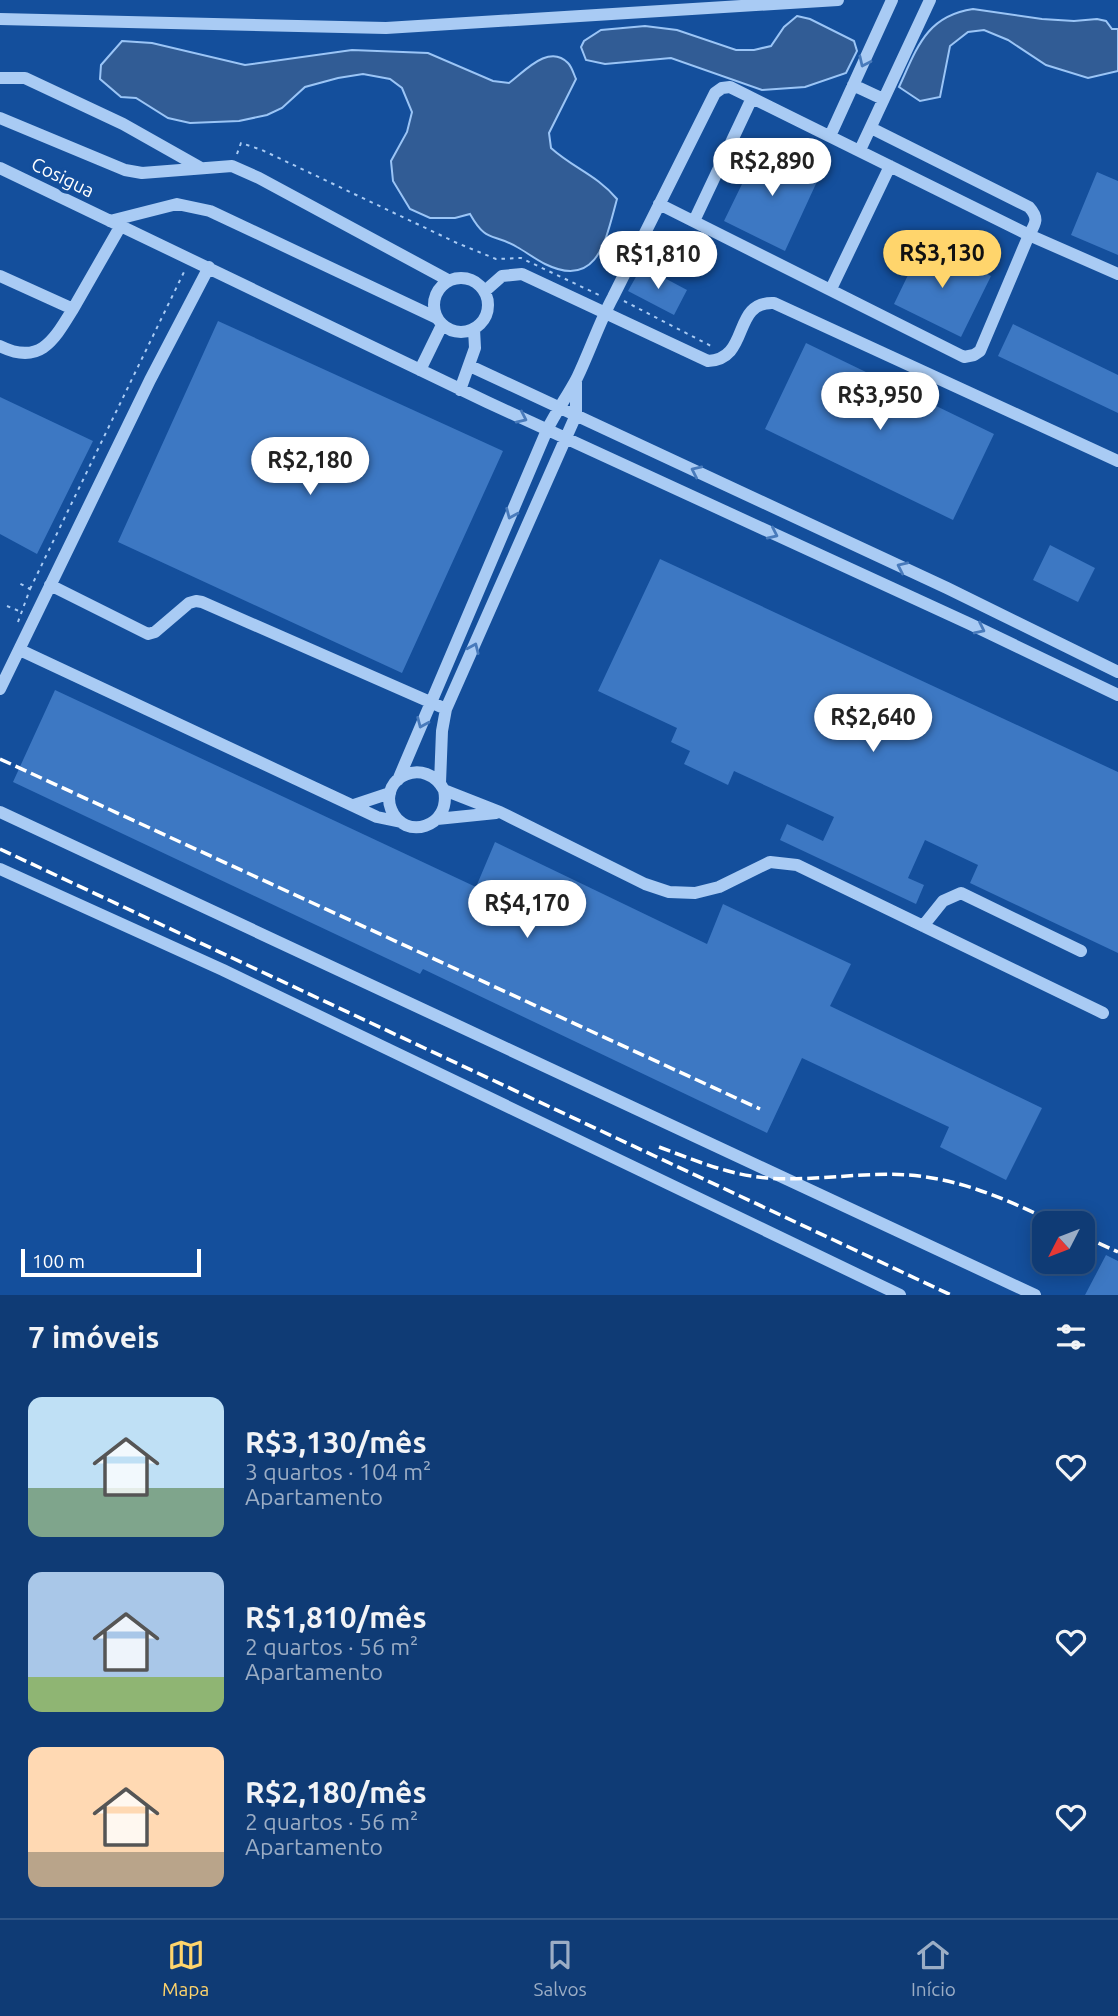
<!DOCTYPE html>
<html lang="pt">
<head>
<meta charset="utf-8">
<style>
  body { margin:0; font-family:Ubuntu,sans-serif; background:#18427a; color:#f1f3f6; height:100vh; display:flex; flex-direction:column; font-size:26px; white-space:nowrap }
  * { box-sizing:border-box; margin:0 }
  p { font-size:23px; color:#9badc5 }
  .icon { flex:none; width:38px; height:38px; fill:none; stroke:currentColor; stroke-width:2; stroke-linecap:round; stroke-linejoin:round }
  .map { position:relative; height:1295px; overflow:hidden }
  .sheet { display:flex; flex-direction:column; background:#0f3b75; flex:1 }
  .sheet>* { flex:none }
  .needle { width:46px; rotate:228deg }
  .buttons { position:absolute; left:1032px; top:1211px; display:grid; gap:14px }
  .buttons a { display:grid; place-items:center; width:63px; height:63px; border-radius:14px; background:#0f3b75; box-shadow:0 4px 18px #0003,0 0 0 2px #2f5587; font-size:35px }
  .scale { position:absolute; left:21px; bottom:18px; width:180px; box-sizing:border-box; padding-left:7px; border:4px solid #fff; border-top:0; font-size:19px; line-height:24px; white-space:nowrap; color:#fff; -webkit-text-stroke:5px #144f9c; paint-order:stroke }
  .price { position:absolute; translate:-50% -60px; padding:0 16px; border-radius:24px; background:#fff; color:#222; font-size:23px; line-height:46px; filter:drop-shadow(0 2px 4px #0008) }
  .price::after { content:''; position:absolute; left:50%; top:42px; width:21px; height:16px; margin-left:-10px; background:inherit; clip-path:polygon(0 0,100% 0,50% 100%) }
  .price.selected { background:#ffd56c; color:#111 }
  ul { padding:0; list-style:none }
  li { display:flex; align-items:center; gap:21px; height:175px; padding:0 28px }
  li span { display:grid; place-items:center; flex:none; width:196px; height:140px; border-radius:14px; color:#555 }
  li>.icon { margin-inline-start:auto }
  span .icon { width:84px; height:84px; fill:#fffc; stroke-width:1 }
  li b { font-size:30px }
  h2 { display:flex; justify-content:space-between; align-items:center; height:84px; padding:0 28px; font-size:30px }
  .menu { display:flex; justify-content:space-around; align-items:center; height:98px; border-top:2px solid #2f5587; background:#0f3b75; font-size:19px; color:#9badc5 }
  .menu a { display:grid; justify-items:center; gap:4px }
  .menu .selected { color:#ffd56c }
  .map>svg:first-child { display:block }
  .water { fill:#315c95; stroke:#9bc5f6; stroke-width:2 }
  .building { fill:#3d78c3 }
  .lines { fill:none; stroke-linecap:round; stroke-linejoin:round }
  .path { stroke:#a9cbf4; stroke-width:2; stroke-dasharray:3.5 5; stroke-linecap:butt }
  .minor { stroke:#a9cbf4; stroke-width:12 }
  .rail { stroke:#fff; stroke-width:3.5; stroke-dasharray:12 5; stroke-linecap:butt }
  .oneway { stroke:#487abb }
  .labels { text-anchor:middle; stroke-width:7; stroke-linejoin:round; paint-order:stroke }
  .street-label { font-size:19px; fill:#fff; stroke:#144f9c }
</style>
</head>
<body>
<div class="map">
<svg width="1118" height="1295" viewBox="0 0 1118 1295">
  <rect width="100%" height="100%" fill="#144f9c"/>
  <!-- water -->
  <path class="water" d="M 973,9 L 1042,19 L 1074,21 L 1097,19 L 1106,21 L 1112,29 L 1118,29 L 1118,71 L 1088,78 L 1046,65 L 1008,40 L 984,30 L 968,32 L 950,46 L 940,97 L 920,101 L 899,87 C 917,48 926,16 973,9 Z
    M 797,16 L 810,19 L 854,41 L 857,51 L 846,73 L 805,87 L 762,90 L 671,58 L 605,64 L 586,60 L 581,47 L 584,41 L 601,30 L 645,26 L 677,30 L 736,50 L 754,50 L 771,46 L 784,27 Z
    M 122,41 L 152,43 L 245,65 L 352,50 L 428,53 L 493,81 L 509,83 C 524,72 549,43 568,63 C 572,67 574,75 576,79 L 549,133 L 551,148 C 573,168 597,175 617,199 C 606,239 598,290 545,264 C 535,259 526,252 517,247 C 492,232 487,244 470,214 L 455,218 L 430,218 L 410,209 L 393,181 L 391,161 L 407,132 L 412,112 L 402,88 L 390,79 L 363,74 L 338,78 L 305,87 L 282,108 L 267,115 L 239,121 L 190,123 L 168,118 L 136,98 L 121,97 L 100,79 L 101,65 Z"/>
  <!-- building -->
  <path class="building" d="M 761,145 L 820,175 L 785,251 L 724,221 Z
    M 1097,172 L 1118,181 L 1118,255 L 1071,235 Z
    M 924,242 L 991,276 L 961,337 L 894,304 Z
    M 642,266 L 687,290 L 674,315 L 628,291 Z
    M 218,321 L 503,451 L 402,673 L 118,542 Z
    M 1013,324 L 1118,375 L 1118,413 L 998,356 Z
    M 806,343 L 994,434 L 953,520 L 765,429 Z
    M 0,397 L 93,441 L 37,554 L 0,534 Z
    M 1050,545 L 1095,568 L 1078,602 L 1033,580 Z
    M 660,559 L 1118,772 L 1118,953 L 970,883 L 978,865 L 925,840 L 908,878 L 924,885 L 916,904 L 780,840 L 787,824 L 823,841 L 834,817 L 734,771 L 728,785 L 684,764 L 690,751 L 671,742 L 677,728 L 598,691 Z
    M 55,690 L 476,887 L 495,842 L 707,944 L 723,904 L 851,964 L 830,1006 L 1042,1108 L 1006,1180 L 940,1147 L 949,1127 L 802,1058 L 767,1133 L 423,969 L 420,974 L 13,782 Z
    M 1106,1255 L 1118,1261 L 1118,1295 L 1085,1295 Z"/>
  <g class="lines">
    <!-- path -->
    <path class="path" d="M 237,154 L 241,143 L 262,150 L 457,243 L 496,259 L 521,258 L 599,295
      M 624,301 L 713,347
      M 30,589 L 184,272
      M 7,606 L 19,611
      M 18,622 L 30,589 L 19,583"/>
    <!-- minor -->
    <path class="minor" d="M 0,19 L 386,28 L 838,0
      M 0,78 L 25,78 L 123,124 L 201,168
      M 853,85 L 883,99
      M 0,118 L 125,170 L 142,173 L 232,166 L 259,178 L 448,280
      M 871,128 L 1029,207 C 1039,218 1036,223 1029,235 L 1118,274
      M 830,136 L 892,0
      M 860,150 L 930,0
      M 0,168 L 487,402 L 970,624 L 1118,695
      M 110,221 L 177,204 L 210,211 L 437,318
      M 694,221 L 752,98
      M 0,276 L 73,309 L 120,227
      M434 305a27 27 0 1 1 54 0a27 27 0 1 1-54 0Z
      M 831,289 L 890,166
      M 485,291 L 502,276 L 522,274 L 708,361 C 751,359 731,301 774,303 L 1118,461
      M 0,346 C 40,366 54,340 73,309
      M 470,366 L 947,588 L 1118,672
      M 420,370 L 442,325
      M 460,390 L 475,348 L 474,329
      M 50,585 L 148,634 L 155,632 L 189,603 L 196,601 L 202,602 L 446,709
      M 20,650 L 377,817 L 401,822
      M 0,689 L 150,380 L 209,267
      M 398,780 L 547,430 C 556,412 568,395 577,378 C 590,351 599,323 613,297 L 715,93 L 722,88 L 730,87 L 1029,235 L 980,351 L 974,355 L 964,357 L 659,204
      M 440,783 L 442,731 L 446,709 L 576,415 L 576,380
      M 444,790 C 452,827 404,842 391,809 C 379,776 426,756 444,790 L 500,812 L 645,884 L 669,892 L 695,893 L 719,887 L 770,862 L 797,865 L 1103,1013
      M 354,805 L 390,793
      M 0,812 L 1035,1295
      M 437,819 L 496,813
      M 0,869 L 223,970 L 900,1295
      M 923,926 L 943,901 L 961,893 L 1081,951"/>
    <!-- rail -->
    <path class="rail" d="M 0,759 L 760,1109
      M 0,849 L 951,1295
      M 659,1147 C 694,1160 729,1175 767,1178 C 820,1182 874,1169 926,1177 C 973,1184 1014,1203 1056,1223
      M 1083,1236 L 1118,1252"/>
  </g>
  <!-- one-way arrows -->
  <defs><path id="oneway-chevron" d="M-2-3.5L2.5 0L-2 3.5" fill="none" stroke-width="1.6" stroke-linecap="round" stroke-linejoin="round" transform="scale(1.75)"/></defs>
  <g class="oneway">
    <use href="#oneway-chevron" transform="translate(864 62) rotate(115)"/>
    <use href="#oneway-chevron" transform="translate(522 418) rotate(25)"/>
    <use href="#oneway-chevron" transform="translate(696 471) rotate(-155)"/>
    <use href="#oneway-chevron" transform="translate(511 514) rotate(113)"/>
    <use href="#oneway-chevron" transform="translate(773 534) rotate(25)"/>
    <use href="#oneway-chevron" transform="translate(902 567) rotate(-155)"/>
    <use href="#oneway-chevron" transform="translate(980 629) rotate(26)"/>
    <use href="#oneway-chevron" transform="translate(474 648) rotate(-66)"/>
    <use href="#oneway-chevron" transform="translate(422 723) rotate(113)"/>
  </g>
  <g class="labels">
    <!-- street labels -->
    <g class="street-label">
      <text transform="translate(63 177) rotate(26)" y="7">Cosigua</text>
    </g>
  </g>
</svg>
<div class="buttons">
<a><svg class="needle" viewBox="-14 -14 28 28"><path d="M0-13l5 13h-10z" fill="#e53935"/><path d="M0 13l5-13h-10z" fill="#9badc5"/></svg></a>
</div>
<div class="scale">100 m</div>
<b class="price" style="left:772px;top:198px">R$2,890</b>
<b class="price selected" style="left:942px;top:290px">R$3,130</b>
<b class="price" style="left:658px;top:291px">R$1,810</b>
<b class="price" style="left:880px;top:432px">R$3,950</b>
<b class="price" style="left:310px;top:497px">R$2,180</b>
<b class="price" style="left:873px;top:754px">R$2,640</b>
<b class="price" style="left:527px;top:940px">R$4,170</b>
</div>
<section class="sheet">
<h2>7 imóveis<svg class="icon" aria-label="filters" viewBox="0 0 24 24"><path d="M4 7h16M4 17h16"/><circle cx="9" cy="7" r="2"/><circle cx="15" cy="17" r="2"/></svg></h2>
<ul>
<li><span style="background:linear-gradient(#bfe0f5 65%,#7fa58c 0)"><svg class="icon" aria-label="home" viewBox="0 0 24 24"><path d="M3 11l9-7 9 7M6 9v11h12V9"/></svg></span><div><b>R$3,130/mês</b><p>3 quartos · 104 m²</p><p>Apartamento</p></div><svg class="icon" aria-label="heart" viewBox="0 0 24 24"><path d="M12 20l-8-8c-3-5 5-10 8-4 3-6 11-1 8 4z"/></svg></li>
<li><span style="background:linear-gradient(#a9c7e8 75%,#8fb573 0)"><svg class="icon" aria-label="home" viewBox="0 0 24 24"><path d="M3 11l9-7 9 7M6 9v11h12V9"/></svg></span><div><b>R$1,810/mês</b><p>2 quartos · 56 m²</p><p>Apartamento</p></div><svg class="icon" aria-label="heart" viewBox="0 0 24 24"><path d="M12 20l-8-8c-3-5 5-10 8-4 3-6 11-1 8 4z"/></svg></li>
<li><span style="background:linear-gradient(#ffd9b3 75%,#b9a48a 0)"><svg class="icon" aria-label="home" viewBox="0 0 24 24"><path d="M3 11l9-7 9 7M6 9v11h12V9"/></svg></span><div><b>R$2,180/mês</b><p>2 quartos · 56 m²</p><p>Apartamento</p></div><svg class="icon" aria-label="heart" viewBox="0 0 24 24"><path d="M12 20l-8-8c-3-5 5-10 8-4 3-6 11-1 8 4z"/></svg></li>
</ul>
</section>
<nav class="menu">
<a class="selected"><svg class="icon" aria-label="map" viewBox="0 0 24 24"><path d="M3 6l6-2 6 2 6-2v14l-6 2-6-2-6 2zM9 4v14M15 6v14"/></svg>Mapa</a>
<a><svg class="icon" aria-label="saved" viewBox="0 0 24 24"><path d="M7 4h10v16l-5-4-5 4z"/></svg>Salvos</a>
<a><svg class="icon" aria-label="home" viewBox="0 0 24 24"><path d="M3 11l9-7 9 7M6 9v11h12V9"/></svg>Início</a>
</nav>
</body>
</html>
